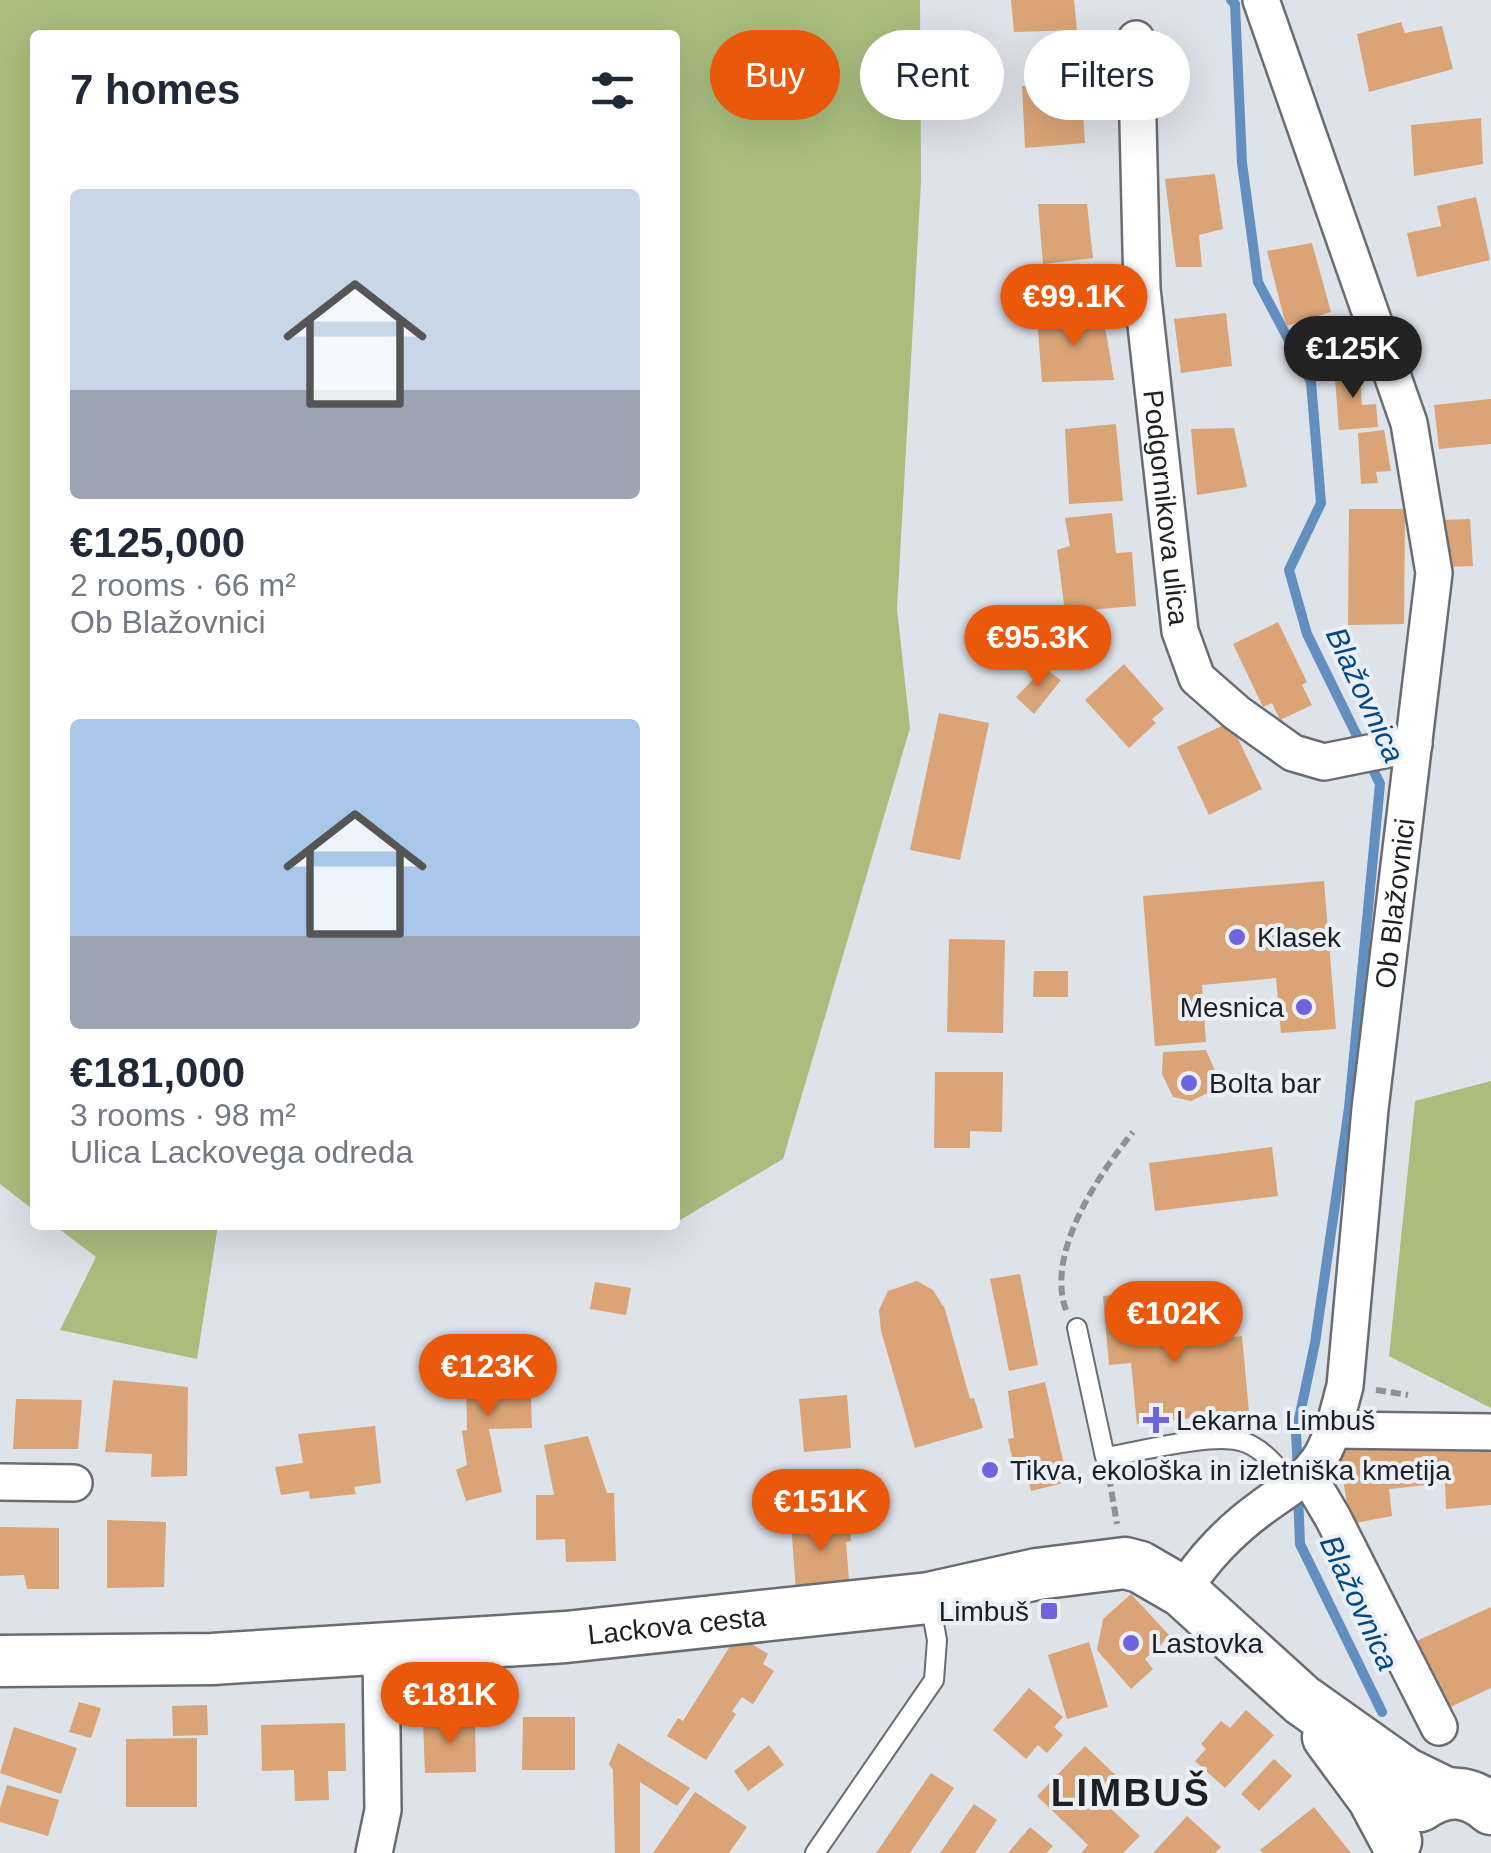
<!DOCTYPE html>
<html lang="en">
<head>
<meta charset="utf-8">
<style>
  body { margin:0; font-family:Helvetica,sans-serif; background:#f6f6f7; color:#1f2937; height:100vh; display:flex; flex-direction:column; font-size:38px; white-space:nowrap }
  * { box-sizing:border-box; margin:0 }
  p { font-size:32px; color:#747a83 }
  .icon { flex:none; width:55px; height:55px; fill:none; stroke:currentColor; stroke-width:2; stroke-linecap:round; stroke-linejoin:round }
  .map { position:relative; flex:1; overflow:hidden }
  .panel { position:absolute; left:30px; top:30px; width:650px; height:1200px; display:flex; flex-direction:column; background:#fff; border-radius:10px; box-shadow:0 10px 40px #0002 }
  .panel>* { flex:none }
  .top-card { position:absolute; left:710px; top:30px; width:630px; height:90px; display:flex; gap:20px }
  .price { position:absolute; translate:-50% -85px; padding:0 22px; border-radius:35px; background:#ea580c; color:#fff; font-size:32px; line-height:65px; filter:drop-shadow(0 2px 5px #0008) }
  .price::after { content:''; position:absolute; left:50%; top:60px; width:30px; height:22px; margin-left:-15px; background:inherit; clip-path:polygon(0 0,100% 0,50% 100%) }
  .price.current { background:#222; color:#fff }
  ul { padding:0; list-style:none }
  li { display:grid; align-content:center; gap:20px; height:530px; padding:0 40px }
  li span { display:grid; place-items:center; height:310px; border-radius:10px; color:#555 }
  li>.icon { margin-inline-start:auto }
  span .icon { width:180px; height:180px; fill:#fffc; stroke-width:1 }
  li b { font-size:42px }
  h2 { display:flex; justify-content:space-between; align-items:center; height:120px; padding:0 40px; font-size:42px }
  .tag { padding:0 35px; border-radius:45px; background:#fff; box-shadow:0 10px 40px #0002; font-size:35px; line-height:90px }
  .tag.current { background:#ea580c; color:#fff }
  .map>svg:first-child { display:block }
  .forest { fill:#a9bd7d }
  .lines { fill:none; stroke-linecap:round; stroke-linejoin:round }
  .stream { stroke:#628fc0; stroke-width:10 }
  .building { fill:#daa476 }
  .lane-casing { stroke:#696d73; stroke-width:22 }
  .street-casing { stroke:#696d73; stroke-width:40 }
  .secondary-casing { stroke:#696d73; stroke-width:55 }
  .path { stroke:#8e9196; stroke-width:6; stroke-dasharray:10 5; stroke-linecap:butt }
  .lane { stroke:#fff; stroke-width:18 }
  .street { stroke:#fff; stroke-width:35 }
  .secondary { stroke:#fff; stroke-width:50 }
  .poi-dot { fill:#7163dd; stroke:#ebf0f7; stroke-width:4 }
  .labels { text-anchor:middle; stroke-width:8; stroke-linejoin:round; paint-order:stroke }
  .street-label { font-size:28px; fill:#1e2023; stroke:#ebf0f7 }
  .poi-label { font-size:28px; fill:#1e2023; stroke:#ebf0f7; text-anchor:start }
  .water-label { font-size:30px; font-style:italic; fill:#004985; stroke:#ebf0f7 }
  .district-label { font-size:38px; font-weight:bold; letter-spacing:2.5px; fill:#1e2023; stroke:#ebf0f7 }
</style>
</head>
<body>
<div class="map">
<svg width="1491" height="1853" viewBox="0 0 1491 1853">
  <rect width="100%" height="100%" fill="#dee2e9"/>
  <!-- forest -->
  <path class="forest" d="M 0,0 L 920,0 L 921,182 L 897,609 L 910,728 L 783,1159 L 675,1223 L 675,35 L 35,35 L 35,1211 L 0,1184 Z
    M 1491,1081 L 1491,1408 L 1389,1356 L 1415,1101 Z
    M 54,1225 L 218,1225 L 197,1359 L 60,1330 L 96,1257 Z"/>
  <g class="lines">
    <!-- stream -->
    <path class="stream" d="M 1231,0 L 1235,4 L 1242,163 L 1258,282 L 1311,382 L 1321,503 L 1289,570 L 1307,634 L 1362,746
      M 1298,1471 L 1296,1433 L 1315,1343 L 1349,1108 L 1380,784 L 1369,761
      M 1298,1493 L 1300,1544 L 1382,1712"/>
  </g>
  <!-- building -->
  <path class="building" d="M 1011,0 L 1074,0 L 1077,30 L 1014,32 Z
    M 1401,22 L 1405,33 L 1442,26 L 1453,69 L 1369,92 L 1357,34 Z
    M 1022,86 L 1081,86 L 1085,143 L 1025,148 Z
    M 1481,118 L 1483,164 L 1414,176 L 1411,125 Z
    M 1215,174 L 1223,229 L 1199,235 L 1202,267 L 1176,267 L 1165,179 Z
    M 1476,197 L 1490,260 L 1417,277 L 1407,233 L 1441,226 L 1437,206 Z
    M 1038,204 L 1087,204 L 1093,258 L 1043,264 Z
    M 1312,243 L 1331,312 L 1286,326 L 1267,251 Z
    M 1226,313 L 1232,366 L 1181,373 L 1174,319 Z
    M 1103,314 L 1114,380 L 1042,382 L 1037,318 Z
    M 1359,365 L 1362,405 L 1376,404 L 1378,427 L 1339,430 L 1334,367 Z
    M 1491,399 L 1491,444 L 1439,449 L 1434,405 Z
    M 1116,424 L 1123,501 L 1069,504 L 1065,429 Z
    M 1234,428 L 1247,487 L 1197,495 L 1191,429 Z
    M 1384,430 L 1391,471 L 1376,472 L 1378,483 L 1361,484 L 1358,433 Z
    M 1349,509 L 1405,509 L 1404,624 L 1348,625 Z
    M 1112,513 L 1116,553 L 1132,552 L 1136,606 L 1065,612 L 1057,550 L 1070,546 L 1065,518 Z
    M 1470,519 L 1473,566 L 1446,567 L 1443,520 Z
    M 1278,622 L 1307,682 L 1302,685 L 1312,705 L 1280,720 L 1272,703 L 1263,707 L 1233,644 Z
    M 1124,664 L 1164,709 L 1152,719 L 1156,723 L 1129,748 L 1085,700 Z
    M 1044,668 L 1061,680 L 1034,714 L 1016,697 Z
    M 939,713 L 989,723 L 960,860 L 910,850 Z
    M 1230,722 L 1262,789 L 1209,815 L 1177,747 Z
    M 1324,881 L 1336,1029 L 1281,1033 L 1276,978 L 1202,985 L 1206,1042 L 1155,1046 L 1143,896 Z
    M 949,939 L 1005,940 L 1003,1033 L 947,1032 Z
    M 1034,971 L 1068,971 L 1068,997 L 1033,997 Z
    M 1206,1050 L 1216,1073 L 1208,1093 L 1191,1101 L 1173,1097 L 1162,1074 L 1163,1052 Z
    M 935,1072 L 1003,1072 L 1002,1132 L 970,1131 L 970,1148 L 934,1148 Z
    M 1272,1147 L 1278,1196 L 1155,1211 L 1149,1163 Z
    M 1020,1274 L 1038,1365 L 1009,1371 L 990,1279 Z
    M 917,1281 L 933,1290 L 945,1309 L 970,1399 L 974,1398 L 983,1428 L 915,1448 L 881,1331 L 879,1310 L 888,1291 Z
    M 595,1282 L 631,1288 L 626,1315 L 590,1309 Z
    M 1149,1291 L 1154,1345 L 1242,1336 L 1249,1412 L 1137,1424 L 1131,1363 L 1109,1365 L 1103,1296 Z
    M 446,1349 L 474,1349 L 474,1373 L 530,1371 L 532,1428 L 489,1429 L 502,1492 L 466,1501 L 456,1470 L 467,1465 L 462,1431 L 467,1430 L 466,1373 L 447,1373 Z
    M 113,1380 L 188,1387 L 187,1476 L 151,1477 L 152,1454 L 105,1452 Z
    M 1045,1382 L 1068,1482 L 1031,1491 L 1027,1473 L 1016,1476 L 1008,1439 L 1014,1438 L 1008,1391 Z
    M 847,1395 L 851,1448 L 804,1452 L 799,1399 Z
    M 16,1399 L 82,1400 L 78,1449 L 13,1449 Z
    M 375,1426 L 381,1483 L 354,1487 L 356,1494 L 310,1499 L 309,1491 L 281,1495 L 275,1467 L 303,1463 L 298,1434 Z
    M 588,1436 L 607,1493 L 614,1493 L 616,1561 L 566,1562 L 565,1539 L 536,1540 L 536,1495 L 554,1495 L 544,1445 Z
    M 1491,1443 L 1491,1505 L 1446,1509 L 1445,1483 L 1389,1489 L 1392,1516 L 1350,1524 L 1338,1447 Z
    M 107,1520 L 166,1522 L 164,1587 L 107,1588 Z
    M 850,1520 L 851,1541 L 846,1542 L 849,1580 L 838,1581 L 838,1588 L 796,1591 L 791,1524 Z
    M 0,1527 L 59,1528 L 59,1589 L 27,1589 L 24,1575 L 0,1576 Z
    M 1131,1594 L 1170,1636 L 1145,1659 L 1153,1669 L 1131,1689 L 1097,1650 L 1103,1619 Z
    M 1491,1607 L 1491,1688 L 1444,1710 L 1410,1644 Z
    M 737,1635 L 768,1654 L 763,1664 L 774,1671 L 753,1704 L 742,1697 L 732,1711 L 736,1714 L 706,1760 L 667,1736 L 678,1718 L 683,1721 Z
    M 1089,1642 L 1108,1707 L 1067,1719 L 1048,1655 Z
    M 1029,1688 L 1063,1717 L 1054,1727 L 1063,1735 L 1047,1753 L 1038,1745 L 1026,1759 L 993,1730 Z
    M 79,1702 L 101,1708 L 91,1738 L 69,1732 Z
    M 207,1705 L 208,1735 L 173,1736 L 172,1706 Z
    M 1246,1710 L 1274,1735 L 1225,1788 L 1195,1761 L 1206,1749 L 1201,1744 L 1221,1721 L 1230,1728 Z
    M 523,1717 L 575,1717 L 575,1770 L 522,1770 Z
    M 475,1721 L 476,1772 L 425,1773 L 423,1722 Z
    M 345,1723 L 346,1771 L 328,1771 L 329,1800 L 295,1801 L 294,1770 L 262,1771 L 261,1725 Z
    M 14,1727 L 77,1748 L 61,1794 L 0,1773 Z
    M 197,1738 L 197,1807 L 126,1807 L 126,1739 Z
    M 618,1743 L 690,1788 L 677,1806 L 640,1782 L 640,1853 L 615,1853 L 613,1770 L 609,1764 Z
    M 769,1745 L 784,1765 L 748,1791 L 734,1771 Z
    M 1085,1746 L 1127,1786 L 1108,1806 L 1140,1836 L 1123,1853 L 1081,1853 L 1088,1845 L 1037,1796 Z
    M 1274,1759 L 1292,1776 L 1259,1811 L 1241,1794 Z
    M 931,1773 L 954,1788 L 910,1853 L 876,1853 Z
    M 7,1785 L 59,1800 L 48,1836 L 0,1822 L 0,1808 Z
    M 695,1792 L 747,1827 L 729,1853 L 653,1853 Z
    M 974,1804 L 997,1820 L 975,1853 L 940,1853 Z
    M 1314,1807 L 1351,1853 L 1263,1853 L 1260,1850 Z
    M 1187,1816 L 1221,1847 L 1215,1853 L 1153,1853 Z
    M 1030,1827 L 1053,1846 L 1046,1853 L 1008,1853 Z"/>
  <g class="lines">
    <!-- lane casing -->
    <g class="lane-casing">
      <path id="lane" d="M 1077,1328 L 1105,1457 C 1138,1452 1210,1433 1240,1441 C 1262,1446 1279,1469 1294,1486
        M 815,1853 L 934,1680 L 937,1640 L 930,1603"/>
    </g>
    <!-- street casing -->
    <g class="street-casing">
      <g id="street">
        <path id="s1" d="M 1136,39 L 1142,289 L 1180,631 L 1197,678 L 1237,713 L 1293,753 L 1324,762 L 1414,744"/>
        <path d="M 1333,1430 L 1491,1432"/>
        <path d="M 1307,1474 L 1333,1518 L 1439,1727"/>
        <path d="M 0,1482 L 74,1483"/>
        <path id="s2" d="M 1183,1592 C 1202,1559 1233,1528 1264,1506 C 1284,1491 1304,1481 1318,1461 C 1333,1439 1338,1411 1345,1386 L 1370,1109 L 1434,573 L 1409,423 L 1261,0"/>
        <path d="M 374,1853 L 383,1810 L 381,1650"/>
      </g>
    </g>
    <!-- secondary casing -->
    <g class="secondary-casing">
      <g id="secondary">
        <path id="s3" d="M 0,1661 L 212,1659 L 566,1637 L 929,1598 L 1037,1574 L 1125,1563 L 1140,1567 L 1183,1592 L 1302,1700 L 1405,1773 L 1446,1793"/>
        <path d="M 1328,1737 L 1373,1798 L 1396,1841"/>
        <path d="M 1420,1806 C 1445,1789 1468,1789 1491,1809"/>
      </g>
    </g>
    <!-- path -->
    <path class="path" d="M 1066,1310 C 1045,1253 1099,1174 1133,1132
      M 1376,1390 L 1408,1395
      M 1109,1477 L 1117,1524"/>
    <!-- lane -->
    <use href="#lane" class="lane"/>
    <!-- street -->
    <use href="#street" class="street"/>
    <!-- secondary -->
    <use href="#secondary" class="secondary"/>
  </g>
  <!-- markers -->
  <g class="poi-dot">
    <circle cx="1237" cy="937" r="10"/>
    <circle cx="1304" cy="1007" r="10"/>
    <circle cx="1189" cy="1083" r="10"/>
    <path d="M1151 1405h10v10h10v10h-10v10h-10v-10h-10v-10h10z"/>
    <circle cx="990" cy="1470" r="10"/>
    <rect x="1039" y="1601" width="20" height="20" rx="5"/>
    <circle cx="1131" cy="1643" r="10"/>
  </g>
  <g class="labels">
    <!-- street labels -->
    <g class="street-label">
      <text dy="10" stroke="none"><textPath href="#s1" startOffset="470">Podgornikova ulica</textPath></text>
      <text dy="10" stroke="none"><textPath href="#s2" startOffset="755">Ob Blažovnici</textPath></text>
      <text dy="10" stroke="none"><textPath href="#s3" startOffset="678">Lackova cesta</textPath></text>
    </g>
    <!-- poi labels -->
    <g class="poi-label">
      <text x="1257" y="947">Klasek</text>
      <text x="1284" y="1017" text-anchor="end">Mesnica</text>
      <text x="1209" y="1093">Bolta bar</text>
      <text x="1176" y="1430">Lekarna Limbuš</text>
      <text x="1010" y="1480">Tikva, ekološka in izletniška kmetija</text>
      <text x="1029" y="1621" text-anchor="end">Limbuš</text>
      <text x="1151" y="1653">Lastovka</text>
    </g>
    <!-- water labels -->
    <g class="water-label">
      <text transform="translate(1365 695) rotate(65)" y="10">Blažovnica</text>
      <text transform="translate(1359 1603) rotate(65)" y="10">Blažovnica</text>
    </g>
    <!-- district labels -->
    <g class="district-label">
      <text x="1131" y="1806">LIMBUŠ</text>
    </g>
  </g>
</svg>
<b class="price" style="left:1074px;top:349px">€99.1K</b>
<b class="price current" style="left:1353px;top:401px">€125K</b>
<b class="price" style="left:1038px;top:690px">€95.3K</b>
<b class="price" style="left:1174px;top:1366px">€102K</b>
<b class="price" style="left:488px;top:1419px">€123K</b>
<b class="price" style="left:821px;top:1554px">€151K</b>
<b class="price" style="left:450px;top:1747px">€181K</b>
<div class="top-card">
<a class="tag current">Buy</a>
<a class="tag">Rent</a>
<a class="tag">Filters</a>
</div>
<section class="panel">
<h2>7 homes<svg class="icon" aria-label="filters" viewBox="0 0 24 24"><path d="M4 7h16M4 17h16"/><circle cx="9" cy="7" r="2"/><circle cx="15" cy="17" r="2"/></svg></h2>
<ul>
<li><span style="background:linear-gradient(#c9d6e8 65%,#9aa5b1 0)"><svg class="icon" aria-label="home" viewBox="0 0 24 24"><path d="M3 11l9-7 9 7M6 9v11h12V9"/></svg></span><div><b>€125,000</b><p>2 rooms · 66 m²</p><p>Ob Blažovnici</p></div></li>
<li><span style="background:linear-gradient(#a9c7e8 70%,#9aa5b1 0)"><svg class="icon" aria-label="home" viewBox="0 0 24 24"><path d="M3 11l9-7 9 7M6 9v11h12V9"/></svg></span><div><b>€181,000</b><p>3 rooms · 98 m²</p><p>Ulica Lackovega odreda</p></div></li>
</ul>
</section>
</div>
</body>
</html>
